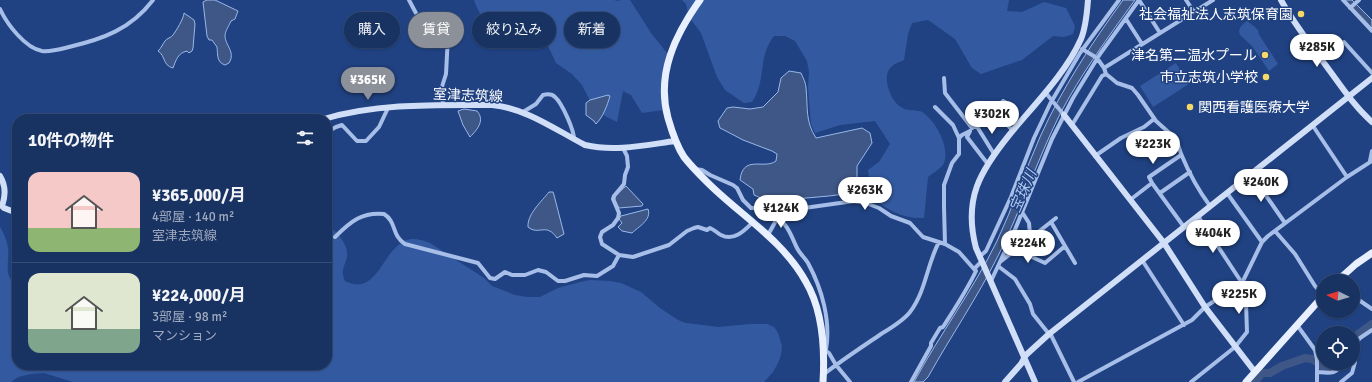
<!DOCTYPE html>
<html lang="ja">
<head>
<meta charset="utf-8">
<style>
  body { margin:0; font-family:Signika,"Noto Sans JP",sans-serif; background:#253e6b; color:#f1f3f6; height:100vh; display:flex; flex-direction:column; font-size:15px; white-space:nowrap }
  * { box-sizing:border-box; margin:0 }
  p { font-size:13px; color:#9faabe }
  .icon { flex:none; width:22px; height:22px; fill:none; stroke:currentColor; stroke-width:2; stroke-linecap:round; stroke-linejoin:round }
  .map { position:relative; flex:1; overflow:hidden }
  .details { position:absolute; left:12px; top:114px; width:320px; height:256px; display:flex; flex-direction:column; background:#183262; border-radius:16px; box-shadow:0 1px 3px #0004,0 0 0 1px #364d77 }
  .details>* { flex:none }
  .banner { position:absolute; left:344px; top:12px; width:380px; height:36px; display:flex; gap:8px }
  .needle { width:26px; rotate:275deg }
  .tools { position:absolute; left:1316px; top:274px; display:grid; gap:8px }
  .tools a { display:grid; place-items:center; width:44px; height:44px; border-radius:50%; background:#183262; box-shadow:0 1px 3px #0004,0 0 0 1px #364d77; font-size:20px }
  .price { position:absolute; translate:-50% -34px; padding:0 9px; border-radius:14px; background:#fff; color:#222; font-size:13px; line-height:26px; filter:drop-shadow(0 1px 2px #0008) }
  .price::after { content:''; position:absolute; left:50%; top:24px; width:12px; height:9px; margin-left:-6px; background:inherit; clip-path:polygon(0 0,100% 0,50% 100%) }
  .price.on { background:#8c9099; color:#fff }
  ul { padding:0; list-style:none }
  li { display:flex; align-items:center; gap:12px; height:100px; padding:0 16px }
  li+li { border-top:1px solid #364d77 }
  li span { display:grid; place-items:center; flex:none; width:112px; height:80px; border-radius:12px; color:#555 }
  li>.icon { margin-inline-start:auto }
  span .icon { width:48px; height:48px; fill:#fffc; stroke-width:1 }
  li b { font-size:17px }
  h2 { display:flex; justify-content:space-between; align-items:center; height:48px; padding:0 16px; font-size:17px }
  .tag { padding:0 14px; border-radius:18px; background:#183262; box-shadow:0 1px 3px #0004,0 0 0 1px #364d77; font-size:14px; line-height:36px }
  .tag.on { background:#8c9099; color:#fff }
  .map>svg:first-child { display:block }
  .green { fill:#335aa0 }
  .water { fill:#3e5786; stroke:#99b8ea }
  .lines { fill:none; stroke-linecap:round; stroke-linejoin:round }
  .river { stroke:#3e5786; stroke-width:8 }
  .street { stroke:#a6bee8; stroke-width:4 }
  .secondary { stroke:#d0def7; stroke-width:6 }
  .primary { stroke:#e8effe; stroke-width:7 }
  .poi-dot { fill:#f6d966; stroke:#204282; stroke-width:1.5 }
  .labels { text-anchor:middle; stroke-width:3; stroke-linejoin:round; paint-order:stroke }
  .poi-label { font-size:14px; fill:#fff; stroke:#204282; text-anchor:end }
  .street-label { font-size:14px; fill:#fff; stroke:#204282 }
  .water-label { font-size:15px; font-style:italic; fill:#b1c9f0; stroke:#204282 }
</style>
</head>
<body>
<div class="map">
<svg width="1372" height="382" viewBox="0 0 1372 382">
  <rect width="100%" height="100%" fill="#204282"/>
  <!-- green -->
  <path class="green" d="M 474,0 L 614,0 L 618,1 L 620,0 L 630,0 L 651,33 L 667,53 C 662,74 662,89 663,110 L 642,113 L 631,95 L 623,91 L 617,122 L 605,116 L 592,105 L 582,85 L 572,74 L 556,63 L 548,46 C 540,46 520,49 513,47 C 497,43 479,15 474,0 Z
    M 682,0 L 1009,0 L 1007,11 L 1022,12 L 1044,2 L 1066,8 L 1075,26 L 1073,34 L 1064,37 L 1053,36 L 1022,60 L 981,74 L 972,68 L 955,39 L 928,20 L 912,23 L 908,34 L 904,60 C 900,62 895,63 891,67 C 882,76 889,96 897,104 C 908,114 914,108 922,112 C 936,121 950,147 944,163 C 942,168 933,173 928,177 L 924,218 C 903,219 888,210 872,198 L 868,170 L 879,162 L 890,144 L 875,121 L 840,125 L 815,133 L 811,124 L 808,87 L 809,72 L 807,61 L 795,41 L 785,36 L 774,36 C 757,58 767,80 752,102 L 744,103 L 725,90 L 717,77 L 701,33 L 689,17 L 686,4 Z
    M 1247,21 L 1256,28 L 1259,32 L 1258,33 L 1278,64 L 1269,71 L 1252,46 L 1240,35 L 1239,31 L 1241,26 Z
    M 1176,63 L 1189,84 L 1153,107 L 1140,86 Z
    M 327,226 C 337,231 349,245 347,257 C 345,266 340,270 345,281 C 380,299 383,241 412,239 C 419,239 425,241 430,243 L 484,278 L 492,286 L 515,295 L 527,297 L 540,297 L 558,288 L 580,282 L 590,280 L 610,281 L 621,283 L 641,292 L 660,308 L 678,320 L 686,323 L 718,327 L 750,324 L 767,324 L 774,327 L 778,333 L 782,346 L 781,355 L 778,363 L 773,372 L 764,382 L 73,382 L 44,373 L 31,374 L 18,377 L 11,382 L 0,382 L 0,227 C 4,233 7,241 8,248 C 10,261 2,275 17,286 L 17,365 L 327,365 Z"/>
  <!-- water -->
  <path class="water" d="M 207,0 L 215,0 L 238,11 L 235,19 L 231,21 C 229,26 225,31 225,36 C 225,45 236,52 229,63 L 225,65 C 216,62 218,54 217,47 L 212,40 L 209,40 L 207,36 L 203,2 Z
    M 1123,0 L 1135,0 C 1108,37 1081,74 1060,114 C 1037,160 1021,210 998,256 C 977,298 951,336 928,377 L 923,382 L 914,382 C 940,334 973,290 997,241 C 1013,207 1025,171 1040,137 C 1062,88 1092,43 1123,0 Z
    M 1345,0 L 1352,0 L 1372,20 L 1372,28 Z
    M 184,13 L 194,20 L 195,24 L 193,48 L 192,51 L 189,53 L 187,51 C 178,53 176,60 173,68 C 162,65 166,56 158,51 C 162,47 162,45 165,41 C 167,38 171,38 173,35 C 176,31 184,18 184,13 Z
    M 789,71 L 801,73 C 803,78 806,83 806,88 C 808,108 805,121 816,138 L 862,128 L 870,133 L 872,143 L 857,166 L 857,182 L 851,193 L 829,196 L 784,200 L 775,204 L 754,195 L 753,189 L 740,180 C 743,154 764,170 776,161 L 777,154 L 772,151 L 743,140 L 724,130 L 720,128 L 718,121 L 727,108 L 733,107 L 750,109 L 763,107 L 778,92 L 781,78 Z
    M 608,95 L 610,96 C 607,106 603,117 596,124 L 594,121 L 586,115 L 586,103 L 590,100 Z
    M 464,109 L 477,111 C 485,120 478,129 470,137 L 463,125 L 458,111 Z
    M 626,186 L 643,204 L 642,206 L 619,208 L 615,200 L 615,196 Z
    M 549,192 L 553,192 L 554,195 L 564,234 L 557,238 C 546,222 539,236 528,227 C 527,214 542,201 549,192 Z
    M 648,209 C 652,220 638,227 632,233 L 622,231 L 618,227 L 622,223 L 619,219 L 621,216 Z"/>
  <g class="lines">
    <!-- river -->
    <path class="river" d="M 1353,338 L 1372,324
      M 1255,382 L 1262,373 L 1270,373 L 1282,366 L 1305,358 L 1312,359 L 1325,368 L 1333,367 L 1337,363"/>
    <!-- street -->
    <path class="street" d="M 409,0 L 418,17 L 447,34 L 448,36 L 446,74 L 440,93 L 444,105
      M 1139,0 L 1160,33
      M 1186,0 L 1194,12
      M 1343,0 L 1372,31
      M 1350,8 L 1359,0
      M 0,9 C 7,24 25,48 42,51 C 51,52 61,49 69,47 C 103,39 131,29 153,0
      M 1126,19 L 1142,44
      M 1344,42 L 1372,73
      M 1082,49 L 1097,58 L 1104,68 L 1106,74 L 1111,78 L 1117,83 L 1132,88 L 1138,95 L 1156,121 L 1175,138 C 1179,144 1179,150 1182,156 C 1189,173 1199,191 1210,206
      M 1104,68 L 1213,0
      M 944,78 L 945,93 L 972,128 L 980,123 L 992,113 L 997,114 L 1013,131
      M 1045,92 L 1064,115
      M 935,107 L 953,125 L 959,138 L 959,154 L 952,163 L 944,185 L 944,207 L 945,244
      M 523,112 L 536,104 L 543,95 C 547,94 552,94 555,97 C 562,103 574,130 574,139
      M 992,113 L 1003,101 L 1008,104 L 1010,109 L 1000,119
      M 976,125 L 994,154
      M 1072,125 L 1102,76 L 1106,74
      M 1313,126 L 1347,177
      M 970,131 L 967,137 L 987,163
      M 327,132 L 336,127 L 342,125 L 357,141 L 366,141 L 379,127 L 388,108
      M 959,138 L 962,135 L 970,131
      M 623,148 L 627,156 L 628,167 L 625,175 L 624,184 L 614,196 L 613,199 L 619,213 L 618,218 L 613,225 L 602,232 L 600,237 L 602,244 L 619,255 L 633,257 L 669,245 L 687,231 L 694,228 L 698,227 L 707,230 L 710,228 C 715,230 717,233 721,235 C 734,242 745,230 753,222
      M 1095,156 L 1121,138 L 1144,127 L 1154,119
      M 1370,161 L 1372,151
      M 695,169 L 702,170 L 710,175 L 733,185 L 737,188 L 743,200 L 751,208 L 764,208 L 779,215
      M 1251,174 L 1285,223
      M 1152,183 L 1149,177 L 1181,155
      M 1160,193 L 1190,172
      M 1227,193 L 1262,242
      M 1130,200 L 1152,183 L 1184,227
      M 1022,212 L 1029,223 L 1032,257 L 1045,263 L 1065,246
      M 777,218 C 788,224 792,238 797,248 C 800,254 805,258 808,263 C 822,289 831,321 826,350
      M 1051,222 L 1075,263
      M 1275,231 L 1295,254 L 1315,286 L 1323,295
      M 768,235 L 779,215 L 783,211 L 854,201 L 866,203 L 879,208 L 891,216 L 910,223 L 923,237 L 945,244 L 959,252 L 974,269 L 981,262
      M 335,237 C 351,221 362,212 384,214 C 397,222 391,235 405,244 L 478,263 L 490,278 L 495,279 L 505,272 L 512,275 L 525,275 L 538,270 L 546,272 L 558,281 L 565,281 L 584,275 L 597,276 L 613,266 L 619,255
      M 979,257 L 986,251 L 1011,197 L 1034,138 L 1050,104 L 1080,53 L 1119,0
      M 1142,260 L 1184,325
      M 1000,262 L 1056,218
      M 998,266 L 1015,279 L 1030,304 L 1033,314 L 1049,334
      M 991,281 L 1014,232 L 1052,139 L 1073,98 L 1100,54 L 1139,0
      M 1353,296 L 1372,309
      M 1297,325 L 1315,350 L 1317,359 L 1317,382
      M 1050,333 L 1074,382
      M 1353,347 L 1360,338 L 1372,330
      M 825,350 L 829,353 L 836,365 L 850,382
      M 1317,372 C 1330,373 1336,375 1342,363
      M 824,374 C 842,360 862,347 881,334 C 891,328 903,321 910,312 C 926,291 927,264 939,242
      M 911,382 L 931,346 L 931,343 L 940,328 L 943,327 C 955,308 967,290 976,271 L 974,269
      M 1078,382 L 1192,320 L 1205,307 L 1242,283 L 1262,242 L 1268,236 L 1347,177 L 1372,161
      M 1191,382 L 1235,347 L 1247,332 L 1246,303 L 1242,283 L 1198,216
      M 1341,382 L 1352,373 L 1355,362 L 1353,360"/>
    <!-- secondary -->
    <path class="secondary" d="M 1281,0 C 1294,24 1311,45 1327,67 C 1341,86 1354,106 1372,122
      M 1064,115 L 1164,243 L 1205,307 L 1255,372
      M 324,119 C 377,103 437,105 492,105 C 526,108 556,130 585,145 C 615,152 646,145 675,141
      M 0,176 C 6,186 6,195 2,206 L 4,208 L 17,213
      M 1005,382 L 1021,364 L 1026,355 L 1049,334 L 1372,78
      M 1035,382 L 976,248 C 963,199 980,171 1010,134 C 1034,105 1066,73 1081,39 C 1086,27 1087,13 1088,0"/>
    <!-- primary -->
    <path class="primary" d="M 700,0 C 675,35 656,74 668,118 C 672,132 676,145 684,157 C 691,166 699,174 707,182 C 740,215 783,240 806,282 C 823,311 825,349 823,382
      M 1337,281 L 1356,264 L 1372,253
      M 1246,382 L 1323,296"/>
  </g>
  <!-- markers -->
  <g class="poi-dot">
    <circle cx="1301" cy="14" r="4"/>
    <circle cx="1265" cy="55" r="4"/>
    <circle cx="1266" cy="77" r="4"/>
    <circle cx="1190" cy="107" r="4"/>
  </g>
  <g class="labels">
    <!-- poi labels -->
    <g class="poi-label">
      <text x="1293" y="19">社会福祉法人志筑保育園</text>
      <text x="1257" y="60">津名第二温水プール</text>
      <text x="1258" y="82">市立志筑小学校</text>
      <text x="1198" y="112" text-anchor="start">関西看護医療大学</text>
    </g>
    <!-- street labels -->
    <g class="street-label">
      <text transform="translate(468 95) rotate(2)" y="5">室津志筑線</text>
    </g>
    <!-- water labels -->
    <g class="water-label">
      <text transform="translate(1023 191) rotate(-66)" y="5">宝珠川</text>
    </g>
  </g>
</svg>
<div class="tools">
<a><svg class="needle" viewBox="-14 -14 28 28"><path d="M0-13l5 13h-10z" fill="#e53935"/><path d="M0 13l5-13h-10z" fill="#9faabe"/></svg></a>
<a><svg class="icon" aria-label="locate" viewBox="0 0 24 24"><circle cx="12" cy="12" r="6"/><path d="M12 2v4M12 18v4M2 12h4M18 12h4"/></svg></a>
</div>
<b class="price" style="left:1317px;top:68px">¥285K</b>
<b class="price on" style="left:368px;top:101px">¥365K</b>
<b class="price" style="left:992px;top:135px">¥302K</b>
<b class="price" style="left:1153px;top:165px">¥223K</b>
<b class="price" style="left:1261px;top:203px">¥240K</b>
<b class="price" style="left:865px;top:211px">¥263K</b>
<b class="price" style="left:781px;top:229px">¥124K</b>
<b class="price" style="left:1213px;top:254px">¥404K</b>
<b class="price" style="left:1028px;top:264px">¥224K</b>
<b class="price" style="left:1239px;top:315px">¥225K</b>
<div class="banner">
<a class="tag">購入</a>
<a class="tag on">賃貸</a>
<a class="tag">絞り込み</a>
<a class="tag">新着</a>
</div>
<section class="details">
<h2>10件の物件<svg class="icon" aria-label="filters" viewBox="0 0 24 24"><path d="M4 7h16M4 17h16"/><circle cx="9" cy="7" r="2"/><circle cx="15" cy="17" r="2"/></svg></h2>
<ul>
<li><span style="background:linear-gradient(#f6c9c9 70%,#8fb573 0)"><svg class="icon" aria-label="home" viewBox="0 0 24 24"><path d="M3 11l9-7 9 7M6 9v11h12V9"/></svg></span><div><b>¥365,000/月</b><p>4部屋 · 140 m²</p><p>室津志筑線</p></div></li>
<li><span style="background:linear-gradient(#dfe7d0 70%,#7fa58c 0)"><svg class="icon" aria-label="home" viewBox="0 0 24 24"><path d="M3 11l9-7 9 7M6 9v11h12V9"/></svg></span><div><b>¥224,000/月</b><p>3部屋 · 98 m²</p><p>マンション</p></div></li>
</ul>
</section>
</div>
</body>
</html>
